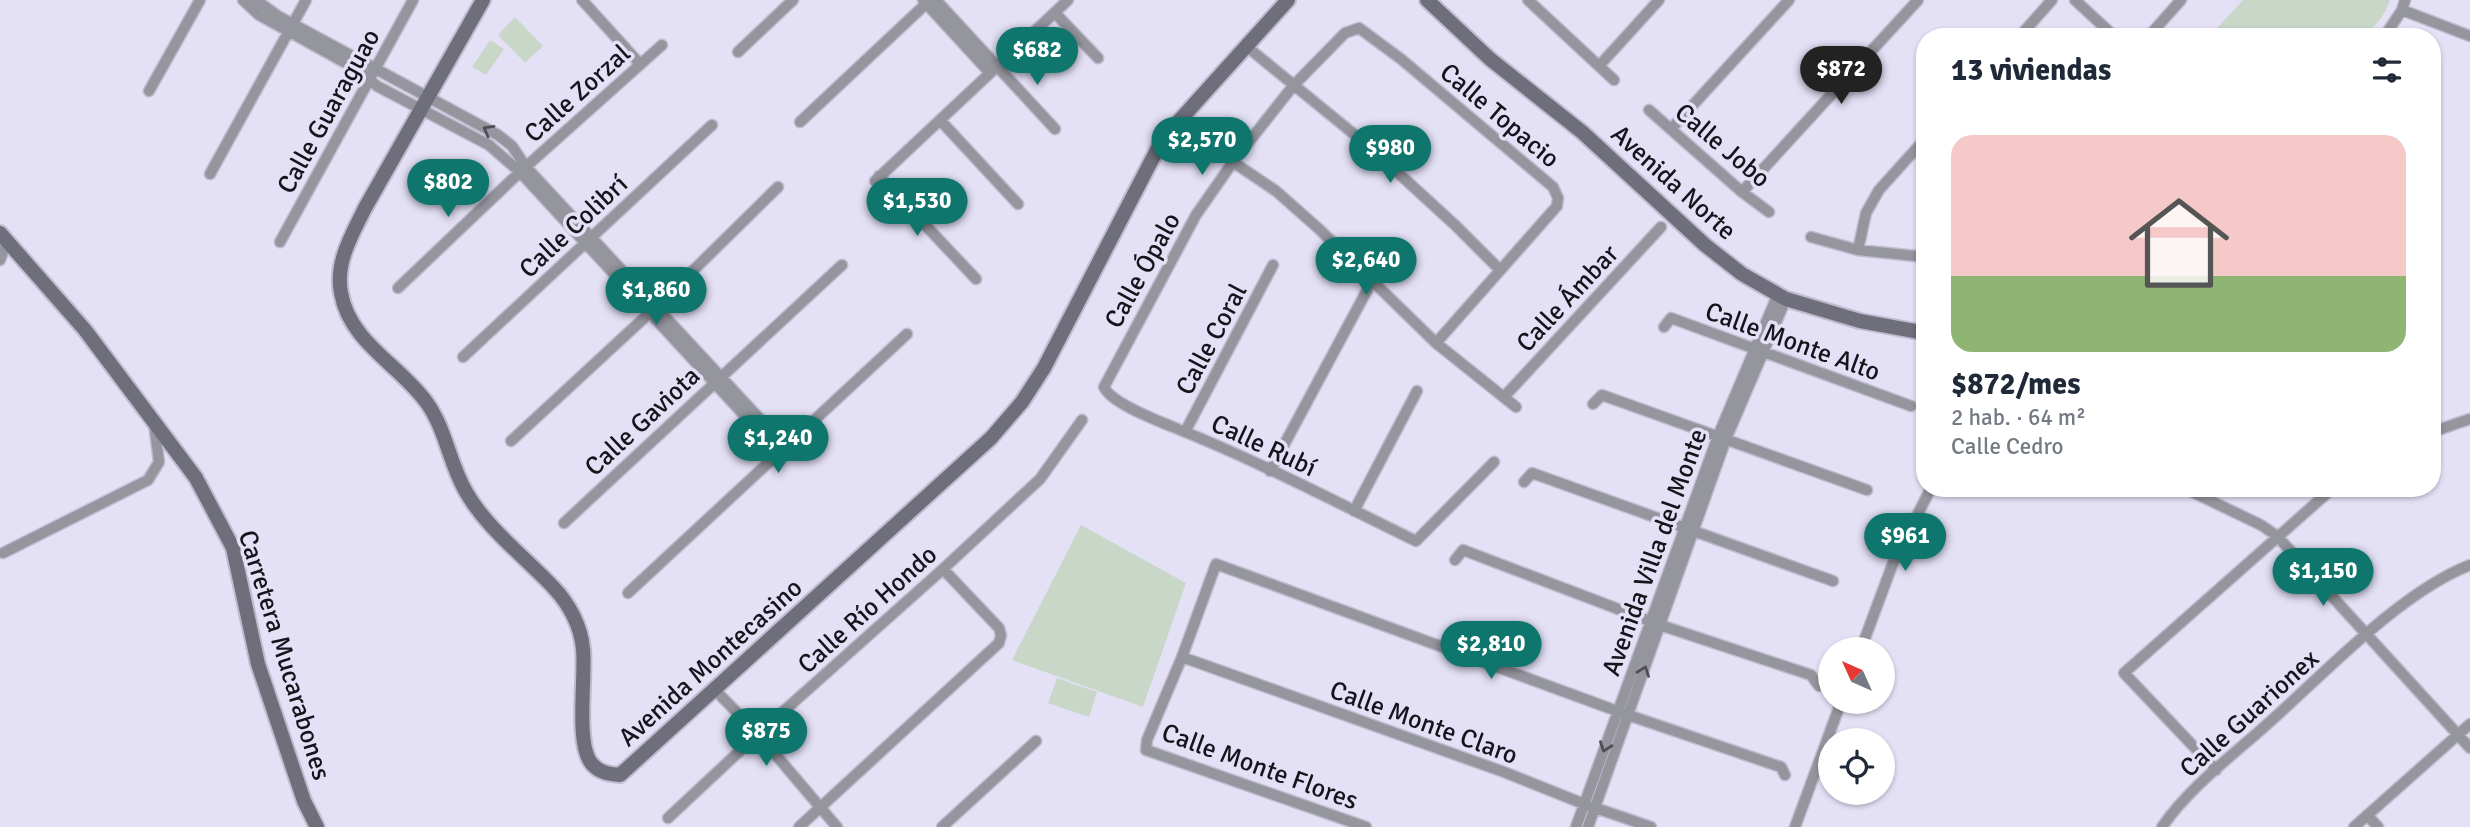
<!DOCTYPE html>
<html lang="es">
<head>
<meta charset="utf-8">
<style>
  body { margin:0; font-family:Signika,sans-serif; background:#f2f2f3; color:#1f2937; height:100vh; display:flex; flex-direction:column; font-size:26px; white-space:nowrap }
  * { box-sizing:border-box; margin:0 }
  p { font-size:23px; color:#747a83 }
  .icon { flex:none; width:38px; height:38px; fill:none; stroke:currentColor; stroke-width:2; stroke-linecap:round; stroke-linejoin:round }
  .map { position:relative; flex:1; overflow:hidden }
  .sheet { position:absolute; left:1916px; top:28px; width:525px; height:469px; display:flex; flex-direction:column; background:#fff; border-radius:28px; box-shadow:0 2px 5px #0004 }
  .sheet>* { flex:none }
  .needle { width:46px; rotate:315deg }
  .buttons { position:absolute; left:1818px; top:637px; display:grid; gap:14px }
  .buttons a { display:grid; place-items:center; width:77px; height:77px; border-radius:50%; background:#fff; box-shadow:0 2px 5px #0004; font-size:35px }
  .price { position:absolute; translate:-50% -60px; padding:0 16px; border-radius:24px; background:#0f766e; color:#fff; font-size:23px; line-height:46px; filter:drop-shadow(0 2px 4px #0008) }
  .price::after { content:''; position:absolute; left:50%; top:42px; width:21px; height:16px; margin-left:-10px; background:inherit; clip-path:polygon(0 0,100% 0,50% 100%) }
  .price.selected { background:#222; color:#fff }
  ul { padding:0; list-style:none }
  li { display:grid; align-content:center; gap:14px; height:371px; padding:0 35px }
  li span { display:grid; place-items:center; height:217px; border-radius:21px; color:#555 }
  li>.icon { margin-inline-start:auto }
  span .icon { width:126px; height:126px; fill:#fffc; stroke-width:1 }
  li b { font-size:30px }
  h2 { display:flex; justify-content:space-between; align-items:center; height:84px; padding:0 35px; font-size:30px }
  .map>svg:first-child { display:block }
  .green { fill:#c8d7c8 }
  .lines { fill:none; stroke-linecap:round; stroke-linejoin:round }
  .street-casing { stroke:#bfbccf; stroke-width:13 }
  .secondary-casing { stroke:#bfbccf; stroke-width:18 }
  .street { stroke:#95959e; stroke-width:10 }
  .secondary { stroke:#6f6f7c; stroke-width:14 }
  .oneway { stroke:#4f4e56 }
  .labels { text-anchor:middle; stroke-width:7; stroke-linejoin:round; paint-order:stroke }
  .street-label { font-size:26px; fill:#15141b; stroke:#e4e1f7 }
</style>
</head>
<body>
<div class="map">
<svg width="2470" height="827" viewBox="0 0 2470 827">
  <rect width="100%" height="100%" fill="#e4e1f7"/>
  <!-- green -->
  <path class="green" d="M 2243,0 L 2390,0 C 2385,15 2375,28 2361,37 L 2209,37 Z
    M 515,17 L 543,46 L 525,63 L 498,35 Z
    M 490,40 L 504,49 L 486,75 L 472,67 Z
    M 1081,525 L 1186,583 L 1143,707 L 1012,660 Z
    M 1057,678 L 1097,692 L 1089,717 L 1048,703 Z"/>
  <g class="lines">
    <!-- street casing -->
    <g class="street-casing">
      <path id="street" d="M 243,0 L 259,15 L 360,71 L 377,86 L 489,145 L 520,172 L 779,453
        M 256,0 L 278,16 L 498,135 L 512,146 L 526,167 L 786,447
        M 582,0 L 640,64
        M 923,0 L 990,73
        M 936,0 L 1055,129
        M 1528,0 L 1614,80
        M 2075,0 L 2115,37
        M 2402,10 L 2470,36
        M 1055,13 L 1098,58
        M 2019,37 L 2052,0
        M 2148,37 L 2181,0
        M 2384,37 L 2402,10 L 2405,0
        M 1246,46 L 1371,148 L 1456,226 L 1500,270
        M 738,52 L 793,0
        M 1599,66 L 1659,0
        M 149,91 L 200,0
        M 1649,110 L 1742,192 L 1769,212
        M 940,120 L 1018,204
        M 800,122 L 930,0
        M 1671,129 L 1789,0
        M 1233,162 L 1276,191 L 1319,229 L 1436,343 L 1516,407
        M 210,174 L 306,0
        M 879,176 L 976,279
        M 875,181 L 1068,0
        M 1742,192 L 1918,0
        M 1811,237 L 1858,250 L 1925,257
        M 280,242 L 413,0
        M 1858,250 L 1866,213 L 1879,190 L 1925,139
        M 0,260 L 7,241
        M 398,288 L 520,172 L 662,45
        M 1664,327 L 1671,318 L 1911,406
        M 1436,343 L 1557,206 L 1558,198 L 1553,187 L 1401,59 L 1359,28 L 1345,33 L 1293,86 L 1233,162 L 1196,215 L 1104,387 C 1111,403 1156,420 1173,427 C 1256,460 1336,502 1416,541 L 1494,462
        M 463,357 L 712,125
        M 1504,397 L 1661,227
        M 1593,404 L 1602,395 L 1867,490
        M 1185,432 L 1273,265
        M 2432,432 L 2470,419
        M 511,441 L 656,307 L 778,187
        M 1270,471 L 1372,281
        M 1524,482 L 1532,473 L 1833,581
        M 2184,488 L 2261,525 L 2277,536 L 2470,748
        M 1354,511 L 1417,391
        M 564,523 L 842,265
        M 3,553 L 148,480 L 159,462 L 154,423
        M 1455,560 L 1463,550 L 1660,625 L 1811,675 L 1819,686
        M 628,593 L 907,334
        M 1861,649 L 1893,563 L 1931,488
        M 1182,657 L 1504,772 L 1584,804 L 1651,827
        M 715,690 L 758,734 L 837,827
        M 2216,770 L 2124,673 L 2333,488
        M 2367,815 L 2378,827
        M 668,818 L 758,734 L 943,569 L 1040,479 L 1082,420
        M 799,827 L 999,643 L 1001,635 L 999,628 L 943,569
        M 942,827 L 1036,741
        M 1366,827 L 1146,750 L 1147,740 L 1182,657 L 1216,564 L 1628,715 L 1781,767 L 1785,775
        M 1576,827 L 1718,436 L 1778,294
        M 1588,827 L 1726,439 L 1786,299
        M 1795,827 L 1841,702
        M 2162,827 C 2191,785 2236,753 2273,719 C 2329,669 2401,592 2470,565
        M 2354,827 L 2470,724"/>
    </g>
    <!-- secondary casing -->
    <g class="secondary-casing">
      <path id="secondary" d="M 483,0 L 365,208 C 352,235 335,262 341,293 C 350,343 400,365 427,403 C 446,430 449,462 465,490 C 484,526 526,558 554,588 C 569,604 581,626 583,649 C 586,676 575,745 592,764 C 600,773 609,774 620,775 L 991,438 L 1022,402 L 1044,368 L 1159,146 L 1170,131 L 1288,0
        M 1427,0 L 1490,59 L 1582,132 L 1705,245 L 1742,274 L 1786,299 L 1860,321 L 1925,333
        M 0,233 L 85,330 L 196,478 L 233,548 L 258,664 L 304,801 L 317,827"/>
    </g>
    <!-- street -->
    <use href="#street" class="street"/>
    <!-- secondary -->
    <use href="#secondary" class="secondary"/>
  </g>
  <!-- one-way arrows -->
  <defs><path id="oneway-chevron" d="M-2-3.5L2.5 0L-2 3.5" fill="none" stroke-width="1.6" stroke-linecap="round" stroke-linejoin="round" transform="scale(1.75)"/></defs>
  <g class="oneway">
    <use href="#oneway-chevron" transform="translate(488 130) rotate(-151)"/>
    <use href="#oneway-chevron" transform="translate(1644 671) rotate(-70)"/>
    <use href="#oneway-chevron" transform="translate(1605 747) rotate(110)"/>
  </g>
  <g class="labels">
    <!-- street labels -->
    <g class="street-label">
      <text transform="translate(577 93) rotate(-42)" y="9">Calle Zorzal</text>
      <text transform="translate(328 111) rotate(-61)" y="9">Calle Guaraguao</text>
      <text transform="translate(1500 115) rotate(40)" y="9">Calle Topacio</text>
      <text transform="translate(1723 145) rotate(40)" y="9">Calle Jobo</text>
      <text transform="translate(1674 182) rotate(42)" y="9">Avenida Norte</text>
      <text transform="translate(573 226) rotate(-43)" y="9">Calle Colibrí</text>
      <text transform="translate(1142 270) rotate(-61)" y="9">Calle Ópalo</text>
      <text transform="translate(1567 298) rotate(-47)" y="9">Calle Ámbar</text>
      <text transform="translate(1211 339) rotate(-62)" y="9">Calle Coral</text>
      <text transform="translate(1793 341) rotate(20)" y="9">Calle Monte Alto</text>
      <text transform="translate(642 421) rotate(-43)" y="9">Calle Gaviota</text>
      <text transform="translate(1264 445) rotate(25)" y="9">Calle Rubí</text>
      <text transform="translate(1654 552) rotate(-70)" y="9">Avenida Villa del Monte</text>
      <text transform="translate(867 609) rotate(-42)" y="9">Calle Río Hondo</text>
      <text transform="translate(285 655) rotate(73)" y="9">Carretera Mucarabones</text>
      <text transform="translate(710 662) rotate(-42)" y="9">Avenida Montecasino</text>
      <text transform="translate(2249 713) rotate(-42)" y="9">Calle Guarionex</text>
      <text transform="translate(1424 722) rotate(20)" y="9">Calle Monte Claro</text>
      <text transform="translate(1260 766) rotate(20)" y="9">Calle Monte Flores</text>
    </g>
  </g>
</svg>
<div class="buttons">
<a><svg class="needle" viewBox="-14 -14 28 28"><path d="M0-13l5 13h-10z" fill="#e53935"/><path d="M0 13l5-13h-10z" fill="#747a83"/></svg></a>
<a><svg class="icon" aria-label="locate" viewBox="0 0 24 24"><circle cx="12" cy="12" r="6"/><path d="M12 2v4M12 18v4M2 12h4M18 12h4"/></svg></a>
</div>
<b class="price" style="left:1037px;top:87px">$682</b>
<b class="price selected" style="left:1841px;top:106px">$872</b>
<b class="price" style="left:1202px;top:177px">$2,570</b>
<b class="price" style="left:1390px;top:185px">$980</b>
<b class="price" style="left:448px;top:219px">$802</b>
<b class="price" style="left:917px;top:238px">$1,530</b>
<b class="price" style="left:1366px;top:297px">$2,640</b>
<b class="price" style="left:656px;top:327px">$1,860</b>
<b class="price" style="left:778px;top:475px">$1,240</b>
<b class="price" style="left:1905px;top:573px">$961</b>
<b class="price" style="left:2323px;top:608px">$1,150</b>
<b class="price" style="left:1491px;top:681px">$2,810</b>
<b class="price" style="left:766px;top:768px">$875</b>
<section class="sheet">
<h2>13 viviendas<svg class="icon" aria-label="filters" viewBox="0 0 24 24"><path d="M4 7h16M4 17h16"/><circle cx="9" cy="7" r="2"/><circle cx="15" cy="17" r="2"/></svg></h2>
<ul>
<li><span style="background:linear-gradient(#f6c9c9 65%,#8fb573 0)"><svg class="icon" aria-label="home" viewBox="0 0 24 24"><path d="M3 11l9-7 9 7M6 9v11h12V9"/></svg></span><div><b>$872/mes</b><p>2 hab. · 64 m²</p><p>Calle Cedro</p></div></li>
</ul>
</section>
</div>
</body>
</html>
